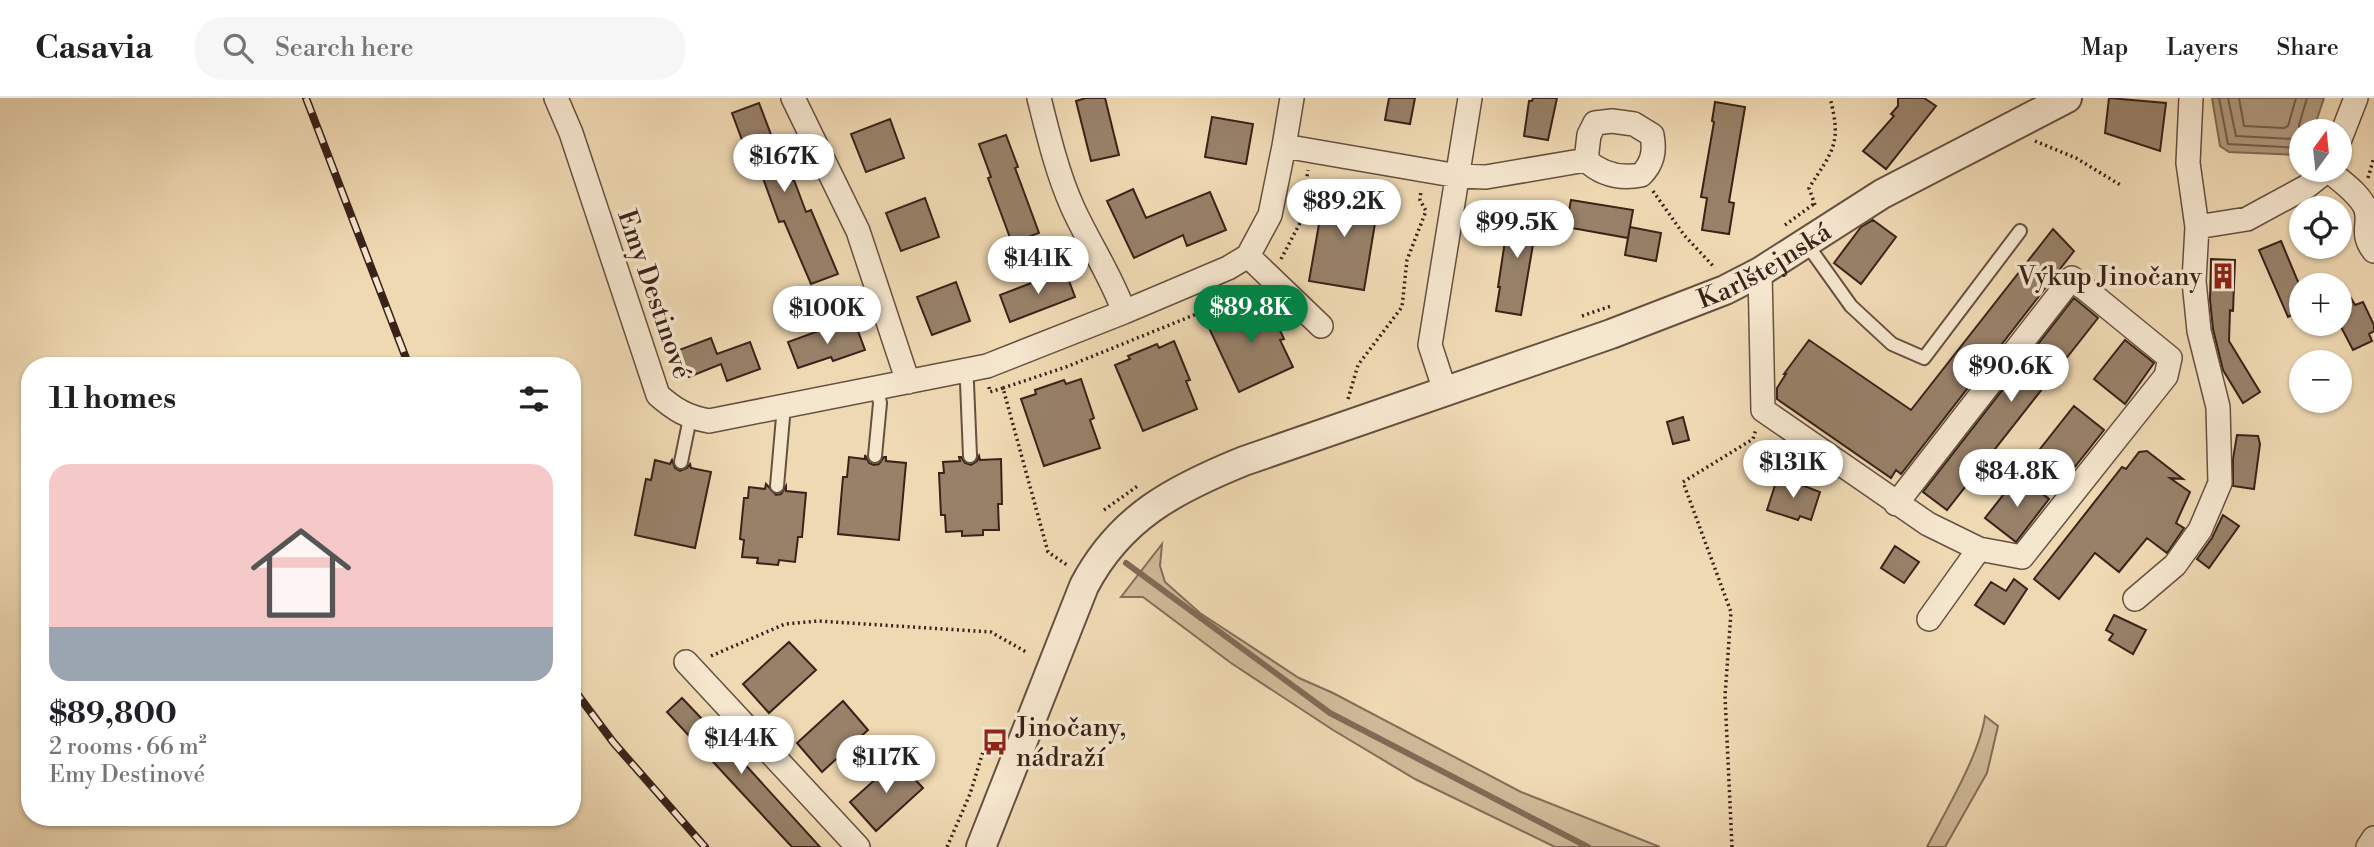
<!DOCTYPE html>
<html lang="en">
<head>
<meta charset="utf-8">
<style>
  body { margin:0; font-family:"Libre Bodoni",serif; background:#f6f6f6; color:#202124; height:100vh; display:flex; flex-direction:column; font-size:26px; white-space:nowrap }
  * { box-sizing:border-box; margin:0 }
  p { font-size:23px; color:#757577 }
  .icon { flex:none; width:38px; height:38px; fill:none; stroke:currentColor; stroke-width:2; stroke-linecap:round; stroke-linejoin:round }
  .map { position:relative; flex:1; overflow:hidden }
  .drawer { position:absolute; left:21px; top:259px; width:560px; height:469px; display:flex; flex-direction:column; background:#fff; border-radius:28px; box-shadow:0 2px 5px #0004 }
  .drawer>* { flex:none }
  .needle { width:46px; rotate:15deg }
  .controls { position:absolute; left:2289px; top:21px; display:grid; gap:14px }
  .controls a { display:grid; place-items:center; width:63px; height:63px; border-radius:50%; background:#fff; box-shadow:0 2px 5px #0004; font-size:35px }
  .price { position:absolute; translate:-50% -60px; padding:0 16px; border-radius:24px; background:#fff; color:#222; font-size:23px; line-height:46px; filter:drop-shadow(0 2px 4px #0008) }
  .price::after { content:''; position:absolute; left:50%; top:42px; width:21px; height:16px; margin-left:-10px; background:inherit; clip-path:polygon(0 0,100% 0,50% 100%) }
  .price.current { background:#0b8043; color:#fff }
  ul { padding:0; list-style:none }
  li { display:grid; align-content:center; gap:14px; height:371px; padding:0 28px }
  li+li { border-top:2px solid #e0e0e0 }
  li span { display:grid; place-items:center; height:217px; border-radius:21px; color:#555 }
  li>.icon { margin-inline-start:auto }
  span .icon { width:126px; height:126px; fill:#fffc; stroke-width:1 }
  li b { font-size:30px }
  h2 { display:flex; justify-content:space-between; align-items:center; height:84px; padding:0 28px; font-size:30px }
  header { display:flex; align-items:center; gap:42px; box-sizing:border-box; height:98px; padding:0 35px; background:#fff; border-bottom:2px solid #e0e0e0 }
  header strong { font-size:33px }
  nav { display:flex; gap:38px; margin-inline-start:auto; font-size:24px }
  .search { width:490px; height:63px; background:#f6f6f6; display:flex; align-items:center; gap:18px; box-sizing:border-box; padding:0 24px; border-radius:28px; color:#757577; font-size:26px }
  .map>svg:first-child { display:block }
  .green { fill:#d0ba99; stroke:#846e59; stroke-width:2 }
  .water { fill:#b19b7f; stroke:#816b56; stroke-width:2 }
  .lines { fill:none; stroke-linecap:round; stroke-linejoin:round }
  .shore { stroke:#755e4c; stroke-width:2 }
  .stream { stroke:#816b56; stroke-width:6 }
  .building { fill:#988169; stroke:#392219; stroke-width:2 }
  .service-casing { stroke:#665040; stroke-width:16 }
  .minor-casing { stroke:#665040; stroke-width:26 }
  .tertiary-casing { stroke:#665040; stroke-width:32 }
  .path { stroke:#392219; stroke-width:3.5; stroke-dasharray:2 3.5; stroke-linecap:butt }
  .service { stroke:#f5e6ce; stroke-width:12 }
  .minor { stroke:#f5e6ce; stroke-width:23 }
  .tertiary { stroke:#f5e6ce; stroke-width:28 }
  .rail-casing { stroke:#392219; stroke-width:8 }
  .rail { stroke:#f5e6ce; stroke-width:5; stroke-dasharray:16; stroke-linecap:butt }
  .labels { text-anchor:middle; stroke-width:7; stroke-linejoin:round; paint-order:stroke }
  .street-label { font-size:26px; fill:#392219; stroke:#f5e6ce }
  .poi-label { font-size:26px; fill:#392219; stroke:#f5e6ce; text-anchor:end }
</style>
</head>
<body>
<header>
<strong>Casavia</strong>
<div class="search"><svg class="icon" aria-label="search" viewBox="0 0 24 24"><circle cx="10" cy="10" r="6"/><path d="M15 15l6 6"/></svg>Search here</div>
<nav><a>Map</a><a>Layers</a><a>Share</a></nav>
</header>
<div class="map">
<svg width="2374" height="749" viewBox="0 0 2374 749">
  <rect width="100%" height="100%" fill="#efd9b3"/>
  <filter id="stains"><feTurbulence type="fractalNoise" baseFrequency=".00286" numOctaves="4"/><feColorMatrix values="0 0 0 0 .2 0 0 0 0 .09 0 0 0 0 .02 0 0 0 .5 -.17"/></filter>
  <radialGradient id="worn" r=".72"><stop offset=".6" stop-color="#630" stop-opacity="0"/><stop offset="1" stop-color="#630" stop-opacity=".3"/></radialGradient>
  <!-- green -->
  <path class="green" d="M 1162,446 L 1160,468 L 1165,484 L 1200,515 L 1299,580 L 1333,595 L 1521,694 L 1660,749 L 1555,749 L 1415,681 L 1333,632 L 1231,565 L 1143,499 L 1121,499 Z
    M 1985,618 L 1998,628 L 1987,675 L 1945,749 L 1927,749 C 1945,714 1980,656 1985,618 Z"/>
  <!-- water -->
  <path class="water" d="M 2212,0 L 2324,0 L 2313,33 L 2301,33 L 2301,56 L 2297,57 L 2229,54 L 2220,48 Z"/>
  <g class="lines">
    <!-- shore -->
    <path class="shore" d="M 2219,0 L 2228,46 L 2301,50
      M 2228,0 L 2236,38 L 2295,41 L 2299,39 L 2299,27 L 2307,0
      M 2239,0 L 2244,28 L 2284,30 L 2288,28 L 2296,0"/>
    <!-- stream -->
    <path class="stream" d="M 1126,465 L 1330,615 L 1588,749"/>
  </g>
  <!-- building -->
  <path class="building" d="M 1086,0 L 1105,0 L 1119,57 L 1091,63 L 1076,3 Z
    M 1389,0 L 1415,0 L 1410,26 L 1385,22 Z
    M 1533,0 L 1557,0 L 1548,42 L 1524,38 L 1529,3 L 1532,3 Z
    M 1898,0 L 1924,0 L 1936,8 L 1886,71 L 1863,53 L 1894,18 L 1891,16 L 1898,8 Z
    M 2109,0 L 2166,5 L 2160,53 L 2105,35 Z
    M 1715,4 L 1745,9 L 1729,104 L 1734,105 L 1729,136 L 1702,132 L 1707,100 L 1701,99 L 1714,24 L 1712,23 Z
    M 759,5 L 789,84 L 794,82 L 806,114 L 811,112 L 838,176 L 811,186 L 784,123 L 779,124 L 760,72 L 754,74 L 732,15 Z
    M 1212,19 L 1253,26 L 1246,66 L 1205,59 Z
    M 890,21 L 904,60 L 866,74 L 851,36 Z
    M 1006,37 L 1018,69 L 1015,70 L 1039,135 L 1012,145 L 988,80 L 991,79 L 979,46 Z
    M 1342,90 L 1364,93 L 1363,99 L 1379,101 L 1364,192 L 1309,183 L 1325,92 L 1341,95 Z
    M 1133,91 L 1146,120 L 1210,94 L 1226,132 L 1187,148 L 1183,137 L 1134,160 L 1107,103 Z
    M 925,100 L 939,139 L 901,153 L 886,115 Z
    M 1571,102 L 1633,112 L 1628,140 L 1566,129 Z
    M 1514,107 L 1539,111 L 1521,217 L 1496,213 L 1500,189 L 1498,189 L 1507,130 L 1510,130 Z
    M 1873,122 L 1896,139 L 1861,186 L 1834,165 L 1861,129 Z
    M 1630,129 L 1661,135 L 1656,163 L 1625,157 Z
    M 2053,131 L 2074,153 L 1901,376 L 1896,372 L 1891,380 L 1777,301 L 1777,290 L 1786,276 L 1784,276 L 1809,242 L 1911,312 Z
    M 2281,143 L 2301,191 L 2301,213 L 2288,219 L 2259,152 Z
    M 2211,161 L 2235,162 L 2233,213 L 2230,212 L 2229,243 L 2260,294 L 2243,305 L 2223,272 L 2213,231 L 2210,202 Z
    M 1065,172 L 1075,199 L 1010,224 L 1000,197 Z
    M 956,184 L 970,223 L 932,237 L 917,199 Z
    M 2074,200 L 2098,220 L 1947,412 L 1923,394 Z
    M 2351,200 L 2355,207 L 2363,204 L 2374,227 L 2374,233 L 2369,236 L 2372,243 L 2353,252 L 2340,227 L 2340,206 Z
    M 1267,203 L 1284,241 L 1280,242 L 1293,269 L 1239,294 L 1209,230 L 1224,223 L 1222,219 L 1250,206 L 1252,210 Z
    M 855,225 L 865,252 L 833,263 L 831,259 L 798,270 L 788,244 L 821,232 L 823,237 Z
    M 711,240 L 717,256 L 750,244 L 760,271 L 727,283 L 721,266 L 689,279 L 679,252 Z
    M 2125,242 L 2154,265 L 2125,306 L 2094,281 Z
    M 1174,243 L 1190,282 L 1186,283 L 1197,311 L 1143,333 L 1115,267 L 1130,261 L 1128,258 L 1157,246 L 1159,250 Z
    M 1081,281 L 1094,320 L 1090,322 L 1100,350 L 1044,368 L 1021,301 L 1036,296 L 1035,292 L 1064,282 L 1066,286 Z
    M 2074,308 L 2104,332 L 2070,375 L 2040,351 Z
    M 1683,319 L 1689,342 L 1673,346 L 1667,324 Z
    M 2237,337 L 2258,338 L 2260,346 L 2254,391 L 2233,388 L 2233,361 Z
    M 2147,353 L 2183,381 L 2170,380 L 2190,394 L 2176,425 L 2184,430 L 2167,455 L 2147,440 L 2119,474 L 2095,455 L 2059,501 L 2034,481 L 2122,369 L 2126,371 L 2139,354 Z
    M 865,357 L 869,365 L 874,367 L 879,366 L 884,359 L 886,359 L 886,363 L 906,365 L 899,442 L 838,436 L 843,379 L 847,379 L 849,359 L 865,361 Z
    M 979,358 L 980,362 L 1001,361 L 1002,406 L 998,406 L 999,432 L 983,432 L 983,437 L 962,438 L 962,433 L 946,434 L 945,417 L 941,417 L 939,375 L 944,375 L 943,364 L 960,363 L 959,359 L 961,359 L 965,365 L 971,367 L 977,363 Z
    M 655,362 L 670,366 L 672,362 L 675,370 L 680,373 L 687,370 L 690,366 L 691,370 L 711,374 L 695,450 L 635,437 L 646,381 L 651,382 Z
    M 2019,377 L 2049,401 L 2016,444 L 1985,420 Z
    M 1778,378 L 1820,394 L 1811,422 L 1800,418 L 1798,422 L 1767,412 Z
    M 766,386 L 776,397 L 781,396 L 786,388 L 786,393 L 806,395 L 802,439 L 798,439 L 795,464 L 779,462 L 778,467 L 757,465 L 758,460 L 742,459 L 744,442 L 740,441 L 744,400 L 748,400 L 749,389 L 765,391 Z
    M 2223,417 L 2239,428 L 2209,470 L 2197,461 L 2212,440 Z
    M 1895,448 L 1919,464 L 1904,485 L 1881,470 Z
    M 2014,481 L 2027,491 L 2004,526 L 1975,507 L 1991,484 L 2006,493 Z
    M 2114,517 L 2146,532 L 2133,556 L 2109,542 L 2113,536 L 2106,532 Z
    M 789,544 L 816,572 L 769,615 L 743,586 Z
    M 682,600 L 741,662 L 820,749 L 792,749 L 728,680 L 667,614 Z
    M 843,603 L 868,632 L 822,674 L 797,645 Z
    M 897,662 L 923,690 L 876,733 L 850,704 Z"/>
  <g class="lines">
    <!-- service casing -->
    <g class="service-casing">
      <path id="service" d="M 1806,145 L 1851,208 L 1892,246 L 1924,260 L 2020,133
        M 963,273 L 967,285 L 970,358
        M 875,358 L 880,305 L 877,290
        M 681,364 L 690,320
        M 777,388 L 783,319 L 781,309"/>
    </g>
    <!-- minor casing -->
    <g class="minor-casing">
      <path id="minor" d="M 556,0 L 571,35 L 658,297 C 675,312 687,319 709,323 L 987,268 L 1124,214 L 1228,170 L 1248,158
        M 793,0 L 858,133 L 908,284
        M 1039,0 C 1048,36 1057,74 1072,108 C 1088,144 1111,177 1124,214
        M 2191,0 L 2188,65 L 2197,129 L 2247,121 L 2306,89 L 2328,72 C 2339,82 2358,94 2365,109 C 2372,125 2359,134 2374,153
        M 1612,23 L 1634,26 L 1652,37 C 1655,53 1653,65 1641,77 C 1620,81 1602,77 1586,62 L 1589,37 L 1595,25 Z
        M 2340,41 L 2356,0
        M 1284,48 L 1292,0
        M 1760,174 L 1763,312 L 1928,426 L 1979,451 L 2022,459 L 2166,278 L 2170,260 L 2072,180 L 1896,406
        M 1321,228 L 1248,158 L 1270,117 L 1284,48 L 1458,78 L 1486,79 L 1586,62
        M 1445,293 L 1430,247 L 1470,0
        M 2135,501 L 2175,467 L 2200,432 L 2220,385 L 2218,309 L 2199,233 L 2194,183 L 2197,129
        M 1929,521 L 1979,451
        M 686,564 L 858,749
        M 2368,749 L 2374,740"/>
    </g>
    <!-- tertiary casing -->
    <g class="tertiary-casing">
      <g id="tertiary">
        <path id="s1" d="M 981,749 L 1084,488 C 1120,419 1175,391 1244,363 L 1611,236 L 1725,192 L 1760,174 L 1882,96 L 2067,0"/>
      </g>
    </g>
    <!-- path -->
    <path class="path" d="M 2035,43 L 2076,60 L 2122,88
      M 2368,80 L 2374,59
      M 1653,93 L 1684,137 L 1715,170
      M 1815,107 L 1809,90 C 1833,52 1842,46 1830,0
      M 1785,127 L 1815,105
      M 1281,161 L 1300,125 L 1308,72
      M 1582,218 L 1611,208
      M 989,289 L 990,294 L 1003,290 L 1048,454 L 1067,467
      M 1003,290 L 1066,269 L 1231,202 L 1249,193 L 1249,191
      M 1348,301 L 1358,267 L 1402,209 L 1407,162 L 1426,113 L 1420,102 L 1421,92
      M 1104,412 L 1139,387
      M 711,558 L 785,526 L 818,523 L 991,534 L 1026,554
      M 947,749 L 970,696 L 986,644
      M 1732,749 L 1725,598 L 1731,514 L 1683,384 L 1753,341 L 1756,331"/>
    <!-- service -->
    <use href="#service" class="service"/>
    <!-- minor -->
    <use href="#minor" class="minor"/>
    <!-- tertiary -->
    <use href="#tertiary" class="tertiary"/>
    <!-- rail casing -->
    <g class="rail-casing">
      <path id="rail" d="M 306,0 L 409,268
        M 572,589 L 613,644 L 705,749"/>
    </g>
    <!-- rail -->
    <use href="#rail" class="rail"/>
  </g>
  <!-- icons -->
  <defs>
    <g id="building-bare" transform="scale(2.1)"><path d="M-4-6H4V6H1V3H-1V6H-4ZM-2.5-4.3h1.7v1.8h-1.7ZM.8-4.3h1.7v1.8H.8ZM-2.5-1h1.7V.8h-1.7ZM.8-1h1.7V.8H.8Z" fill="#8f2418" stroke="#f5e6ce" stroke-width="2.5" paint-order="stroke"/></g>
    <g id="bus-bare" transform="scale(2.1)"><path d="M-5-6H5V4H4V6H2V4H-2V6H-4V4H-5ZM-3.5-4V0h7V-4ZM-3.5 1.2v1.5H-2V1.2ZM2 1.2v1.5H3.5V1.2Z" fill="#8f2418" stroke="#f5e6ce" stroke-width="2.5" paint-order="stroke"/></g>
  </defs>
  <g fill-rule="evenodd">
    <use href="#building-bare" x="2223" y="178"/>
    <use href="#bus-bare" x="995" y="644"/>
  </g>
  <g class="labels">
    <!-- street labels -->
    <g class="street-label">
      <text dy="9" stroke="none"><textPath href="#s1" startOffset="1045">Karlštejnská</textPath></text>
      <text transform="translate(655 196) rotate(71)" y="9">Emy Destinové</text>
    </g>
    <!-- poi labels -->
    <g class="poi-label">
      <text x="2202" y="187">Výkup Jinočany</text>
      <text x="1016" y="638" text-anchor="start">Jinočany,<tspan x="1016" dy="30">nádraží</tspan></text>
    </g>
  </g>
  <rect width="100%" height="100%" filter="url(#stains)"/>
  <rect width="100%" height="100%" fill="url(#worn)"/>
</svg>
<div class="controls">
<a><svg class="needle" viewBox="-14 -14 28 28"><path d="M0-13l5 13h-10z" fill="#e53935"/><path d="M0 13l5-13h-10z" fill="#757577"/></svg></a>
<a><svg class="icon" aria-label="locate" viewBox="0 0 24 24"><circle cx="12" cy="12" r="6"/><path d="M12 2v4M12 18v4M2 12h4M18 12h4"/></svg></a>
<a>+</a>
<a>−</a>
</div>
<b class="price" style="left:784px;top:96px">$167K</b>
<b class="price" style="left:1344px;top:141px">$89.2K</b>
<b class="price" style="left:1517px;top:162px">$99.5K</b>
<b class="price" style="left:1038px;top:198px">$141K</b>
<b class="price current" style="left:1251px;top:247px">$89.8K</b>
<b class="price" style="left:827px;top:248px">$100K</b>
<b class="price" style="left:2011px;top:306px">$90.6K</b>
<b class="price" style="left:1793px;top:402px">$131K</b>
<b class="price" style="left:2017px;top:411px">$84.8K</b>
<b class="price" style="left:741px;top:678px">$144K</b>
<b class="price" style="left:886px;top:697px">$117K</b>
<section class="drawer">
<h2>11 homes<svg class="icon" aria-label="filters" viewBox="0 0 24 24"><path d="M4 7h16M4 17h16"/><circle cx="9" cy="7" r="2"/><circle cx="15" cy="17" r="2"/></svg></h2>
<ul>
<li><span style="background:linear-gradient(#f6c9c9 75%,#9aa5b1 0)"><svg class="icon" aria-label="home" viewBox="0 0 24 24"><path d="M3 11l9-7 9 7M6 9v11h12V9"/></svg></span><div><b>$89,800</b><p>2 rooms · 66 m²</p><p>Emy Destinové</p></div></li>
</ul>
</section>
</div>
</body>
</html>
